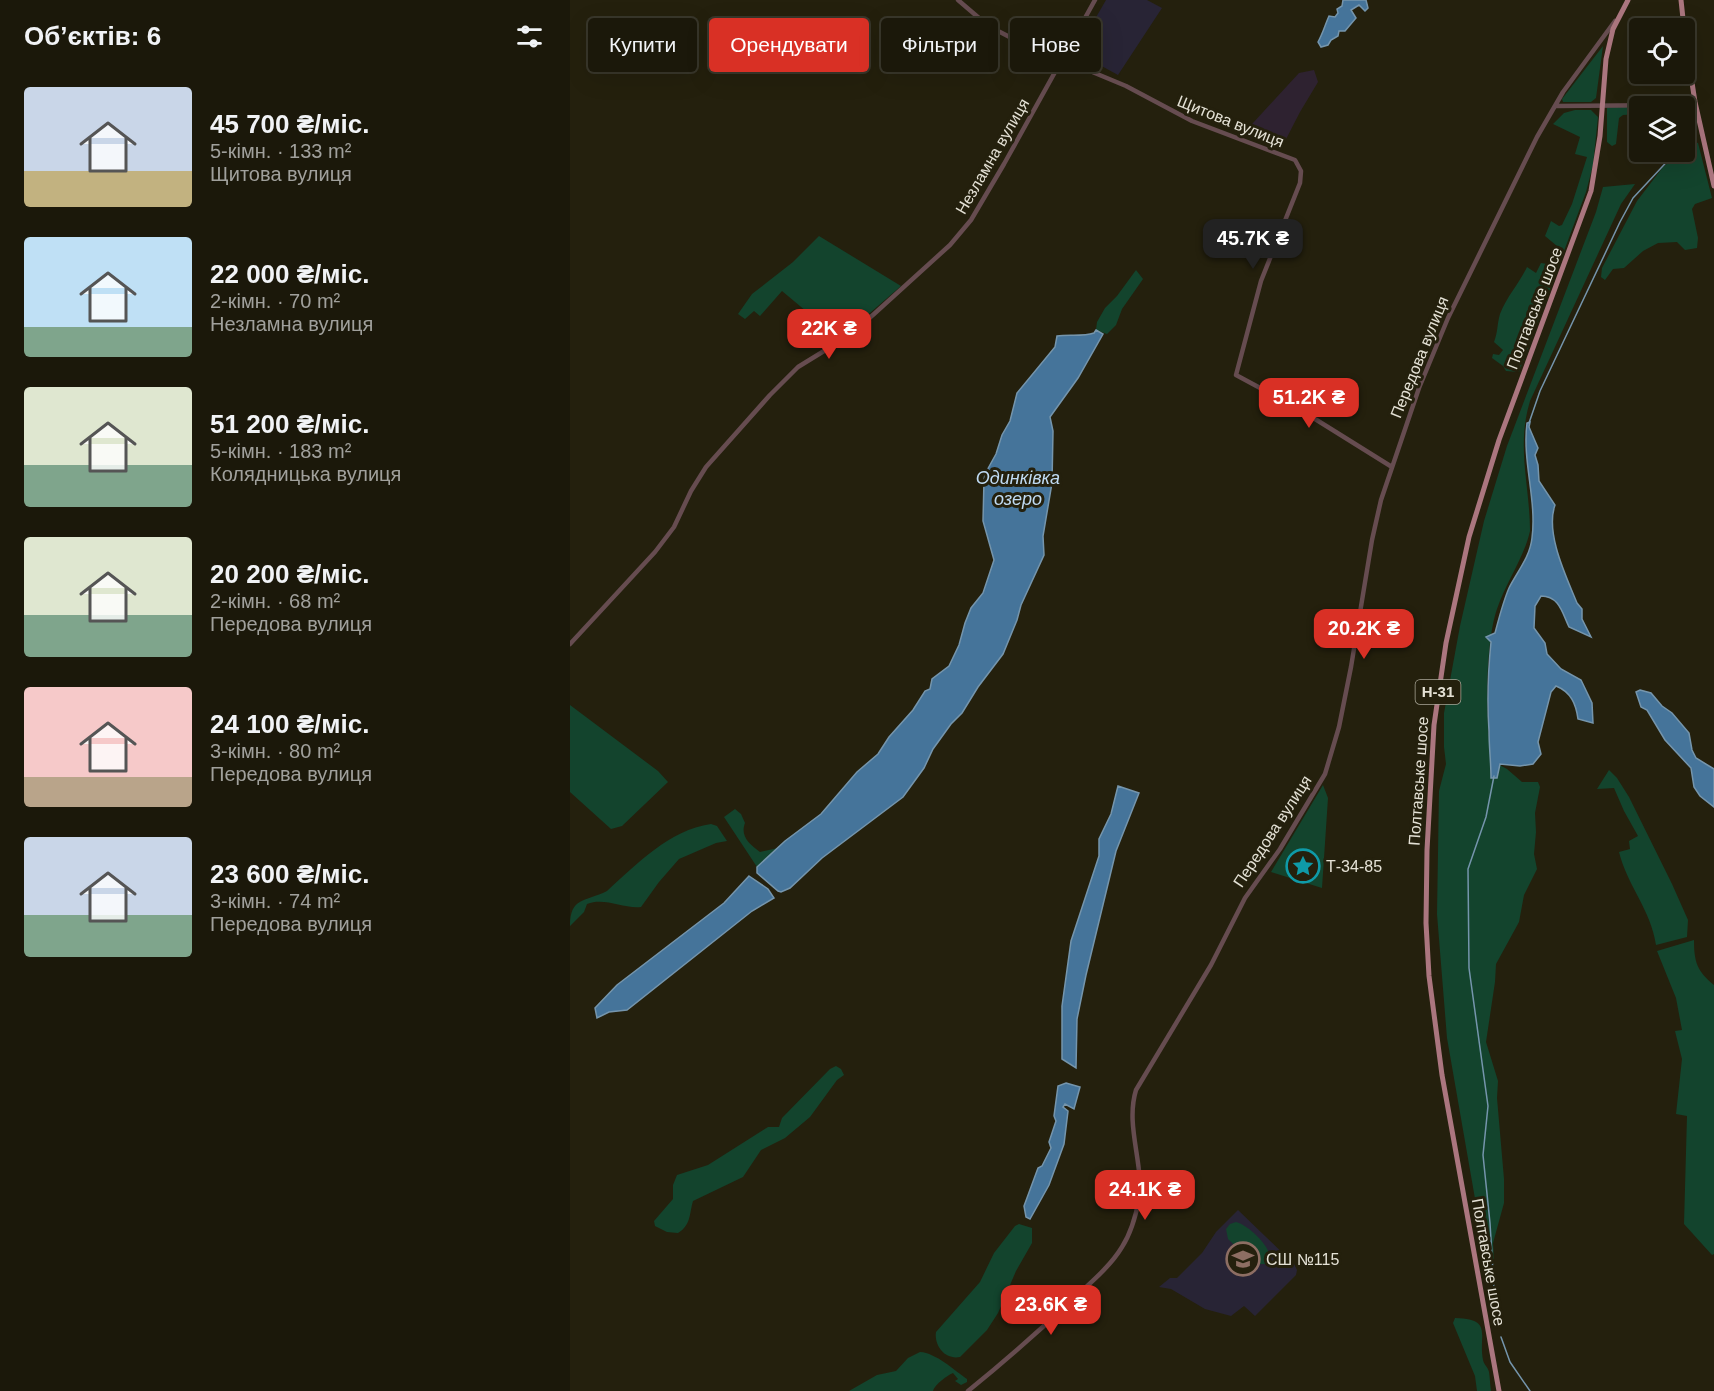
<!DOCTYPE html>
<html lang="uk">
<head>
<meta charset="utf-8">
<style>
  body { margin:0; font-family:Helvetica,sans-serif; background:#242113; color:#f1f3f6; height:100vh; display:flex; flex-direction:column; font-size:22px; white-space:nowrap }
  * { box-sizing:border-box; margin:0 }
  p { font-size:20px; color:#a0a09c }
  .icon { flex:none; width:33px; height:33px; fill:none; stroke:currentColor; stroke-width:2; stroke-linecap:round; stroke-linejoin:round }
  .map { position:relative; flex:1; overflow:hidden }
  .details { display:flex; flex-direction:column; background:#1b180a; width:570px }
  .details>* { flex:none }
  .guide { position:absolute; left:18px; top:18px; width:570px; height:54px; display:flex; gap:12px }
  .controls { position:absolute; left:1059px; top:18px; display:grid; gap:12px }
  .controls a { display:grid; place-items:center; width:66px; height:66px; border-radius:6px; background:#1b180a; box-shadow:0 6px 24px #0002,0 0 0 2px #39372b; font-size:30px }
  .price { position:absolute; translate:-50% -51px; padding:0 14px; border-radius:12px; background:#d93025; color:#fff; font-size:20px; line-height:39px; filter:drop-shadow(0 2px 3px #0008) }
  .price::after { content:''; position:absolute; left:50%; top:36px; width:18px; height:14px; margin-left:-9px; background:inherit; clip-path:polygon(0 0,100% 0,50% 100%) }
  .price.current { background:#222; color:#fff }
  ul { padding:0; list-style:none }
  li { display:flex; align-items:center; gap:18px; height:150px; padding:0 24px }
  li span { display:grid; place-items:center; flex:none; width:168px; height:120px; border-radius:6px; color:#555 }
  li>.icon { margin-inline-start:auto }
  span .icon { width:72px; height:72px; fill:#fffc; stroke-width:1 }
  li b { font-size:26px }
  h2 { display:flex; justify-content:space-between; align-items:center; height:72px; padding:0 24px; font-size:26px }
  .chip { padding:0 21px; border-radius:6px; background:#1b180a; box-shadow:0 6px 24px #0002,0 0 0 2px #39372b; font-size:21px; line-height:54px }
  .chip.current { background:#d93025; color:#fff }
  main { display:flex; flex:1; min-height:0 }
  .map>svg:first-child { display:block }
  .industrial { fill:#2e2230 }
  .education { fill:#282435 }
  .green { fill:#13442d }
  .water { fill:#45749a; stroke:#7595ac; stroke-width:1.5 }
  .lines { fill:none; stroke-linecap:round; stroke-linejoin:round }
  .stream { stroke:#7595ac; stroke-width:1.5 }
  .minor { stroke:#664c50; stroke-width:4.5 }
  .major { stroke:#ab767f; stroke-width:5 }
  .labels { text-anchor:middle; stroke-width:6; stroke-linejoin:round; paint-order:stroke }
  .shield { fill:#24200d; stroke:#aaa799; stroke-width:1.5 }
  .shield-label { font-size:15px; font-weight:bold; fill:#e4e1d5 }
  .street-label { font-size:16px; fill:#e4e1d5; stroke:#24200d }
  .poi-label { font-size:16px; fill:#e4e1d5; stroke:#24200d; text-anchor:start }
  .water-label { font-size:18px; font-style:italic; fill:#c0dbf3; stroke:#24200d }
</style>
</head>
<body>
<main>
<section class="details">
<h2>Об’єктів: 6<svg class="icon" aria-label="filters" viewBox="0 0 24 24"><path d="M4 7h16M4 17h16"/><circle cx="9" cy="7" r="2"/><circle cx="15" cy="17" r="2"/></svg></h2>
<ul>
<li><span style="background:linear-gradient(#c9d6e8 70%,#c2b280 0)"><svg class="icon" aria-label="home" viewBox="0 0 24 24"><path d="M3 11l9-7 9 7M6 9v11h12V9"/></svg></span><div><b>45 700 ₴/міс.</b><p>5-кімн. · 133 m²</p><p>Щитова вулиця</p></div></li>
<li><span style="background:linear-gradient(#bfe0f5 75%,#7fa58c 0)"><svg class="icon" aria-label="home" viewBox="0 0 24 24"><path d="M3 11l9-7 9 7M6 9v11h12V9"/></svg></span><div><b>22 000 ₴/міс.</b><p>2-кімн. · 70 m²</p><p>Незламна вулиця</p></div></li>
<li><span style="background:linear-gradient(#dfe7d0 65%,#7fa58c 0)"><svg class="icon" aria-label="home" viewBox="0 0 24 24"><path d="M3 11l9-7 9 7M6 9v11h12V9"/></svg></span><div><b>51 200 ₴/міс.</b><p>5-кімн. · 183 m²</p><p>Колядницька вулиця</p></div></li>
<li><span style="background:linear-gradient(#dfe7d0 65%,#7fa58c 0)"><svg class="icon" aria-label="home" viewBox="0 0 24 24"><path d="M3 11l9-7 9 7M6 9v11h12V9"/></svg></span><div><b>20 200 ₴/міс.</b><p>2-кімн. · 68 m²</p><p>Передова вулиця</p></div></li>
<li><span style="background:linear-gradient(#f6c9c9 75%,#b9a48a 0)"><svg class="icon" aria-label="home" viewBox="0 0 24 24"><path d="M3 11l9-7 9 7M6 9v11h12V9"/></svg></span><div><b>24 100 ₴/міс.</b><p>3-кімн. · 80 m²</p><p>Передова вулиця</p></div></li>
<li><span style="background:linear-gradient(#c9d6e8 65%,#7fa58c 0)"><svg class="icon" aria-label="home" viewBox="0 0 24 24"><path d="M3 11l9-7 9 7M6 9v11h12V9"/></svg></span><div><b>23 600 ₴/міс.</b><p>3-кімн. · 74 m²</p><p>Передова вулиця</p></div></li>
</ul>
</section>
<div class="map">
<svg width="1144" height="1391" viewBox="0 0 1144 1391">
  <rect width="100%" height="100%" fill="#24200d"/>
  <!-- industrial -->
  <path class="industrial" d="M 744,70 L 748,82 L 730,112 L 712,147 L 707,148 L 672,135 L 729,73 Z"/>
  <!-- education -->
  <path class="education" d="M 536,0 L 577,0 L 592,8 L 548,75 L 506,52 Z
    M 668,1210 L 724,1264 L 727,1270 L 726,1275 L 685,1316 L 674,1306 L 661,1316 L 635,1309 L 601,1289 L 589,1287 L 600,1278 L 607,1278 L 632,1253 L 646,1232 Z"/>
  <!-- green -->
  <path class="green" d="M 1033,46 L 1026,98 L 1021,102 L 993,102 L 992,99 Z
    M 1041,106 L 1069,108 L 1069,114 L 1053,115 L 1049,118 L 1046,144 L 1042,146 L 1037,142 L 1037,108 Z
    M 1005,110 L 1021,110 L 1028,117 L 1023,165 L 1016,192 L 949,372 L 936,371 L 933,366 L 922,358 L 923,354 L 929,355 L 933,350 L 924,342 C 928,332 927,324 930,314 C 937,296 949,284 957,267 L 966,273 L 971,263 L 977,264 L 987,246 L 975,236 L 981,221 L 989,226 L 992,225 L 1002,204 L 1017,157 L 1005,154 L 1010,137 L 983,124 L 994,113 Z
    M 1124,142 L 1128,143 L 1142,198 L 1125,204 L 1122,209 L 1128,238 L 1127,248 L 1115,250 L 1107,242 L 1088,243 L 1073,251 L 1054,268 L 1043,269 L 1035,280 L 1031,277 L 1032,268 L 1067,201 L 1093,167 L 1112,152 L 1114,152 L 1119,144 Z
    M 1065,184 L 1051,204 L 960,401 C 946,447 960,486 960,531 C 954,558 936,582 927,609 C 915,643 915,725 922,761 L 937,769 L 952,782 L 968,782 L 970,787 L 965,813 L 966,832 L 964,854 L 967,869 L 954,895 L 949,922 L 926,964 L 925,982 L 916,1042 L 928,1081 L 927,1098 L 934,1179 L 934,1203 L 923,1243 L 924,1260 L 920,1265 L 915,1256 L 877,1038 L 867,914 L 869,791 L 876,764 L 874,747 L 874,713 L 890,626 L 914,521 L 937,446 L 1026,212 L 1033,187 Z
    M 249,236 L 331,286 L 278,332 L 267,337 L 212,291 L 190,316 L 184,311 L 175,319 L 168,314 L 182,294 L 223,262 Z
    M 566,270 L 573,279 L 552,309 L 546,325 L 537,334 L 526,330 L 527,322 L 535,308 L 547,296 Z
    M 0,705 L 88,771 L 98,782 L 52,826 L 41,829 L 0,792 Z
    M 1039,770 L 1047,778 L 1059,797 L 1102,884 L 1118,920 L 1117,937 L 1086,945 C 1081,910 1057,885 1049,852 L 1060,849 L 1059,841 L 1068,836 L 1054,811 L 1044,788 L 1027,789 Z
    M 753,785 L 758,798 L 752,888 L 701,872 Z
    M 165,809 L 171,814 L 175,823 C 170,836 179,844 190,852 L 208,848 L 187,867 L 154,817 Z
    M 141,824 L 147,826 L 157,841 L 146,843 L 109,859 L 89,882 L 71,907 C 53,909 35,897 17,904 L 14,912 L 0,926 C 0,897 15,902 37,891 C 67,864 99,830 141,824 Z
    M 1124,940 C 1124,962 1127,971 1144,985 L 1144,1254 L 1142,1255 L 1114,1224 L 1117,1116 L 1106,1114 L 1112,1059 L 1105,1031 L 1112,1030 L 1106,998 L 1087,951 Z
    M 266,1066 L 271,1069 L 274,1075 L 267,1080 L 240,1117 L 215,1138 L 191,1150 L 173,1177 L 123,1201 C 119,1215 121,1225 108,1233 L 97,1232 L 85,1226 L 84,1221 L 103,1199 L 103,1185 L 107,1175 L 138,1165 L 198,1127 L 209,1127 L 212,1118 L 260,1069 Z
    M 666,1222 C 678,1225 698,1244 700,1256 L 695,1264 L 684,1264 L 658,1239 L 656,1229 L 660,1224 Z
    M 449,1224 L 462,1228 L 462,1243 L 446,1271 L 428,1313 L 417,1330 L 390,1357 C 375,1360 364,1346 366,1332 L 410,1282 L 424,1253 L 445,1226 Z
    M 885,1318 C 924,1319 908,1335 913,1360 C 914,1365 918,1367 919,1372 C 920,1378 920,1385 921,1391 L 907,1391 L 905,1376 L 883,1323 Z
    M 350,1352 C 366,1353 384,1370 397,1379 L 397,1382 L 391,1385 L 385,1381 L 388,1379 L 383,1373 C 378,1375 365,1384 363,1391 L 279,1391 L 307,1375 L 326,1371 L 338,1358 Z"/>
  <!-- water -->
  <path class="water" d="M 773,0 L 796,0 L 798,8 L 795,11 L 789,5 L 781,10 L 786,18 L 775,31 L 769,31 L 768,36 L 761,40 L 758,45 L 751,47 L 748,42 C 753,33 755,25 759,16 L 765,17 L 768,13 L 767,9 L 772,6 Z
    M 526,330 L 533,334 L 508,378 L 480,417 L 483,431 L 482,483 L 473,536 L 474,555 L 451,605 L 447,620 L 433,654 L 408,687 L 392,713 L 381,724 L 363,749 L 354,768 L 333,797 L 252,858 L 220,888 L 211,892 L 208,891 L 187,873 L 187,867 L 215,841 L 251,814 L 287,772 L 308,754 L 319,737 L 343,710 L 355,691 L 360,689 L 362,679 L 379,666 L 389,645 L 395,623 L 401,608 L 413,593 L 424,560 L 413,521 L 414,480 L 415,474 L 426,454 L 432,435 L 440,421 L 447,393 L 485,347 L 487,336 C 499,334 512,337 524,333 Z
    M 960,422 L 959,427 L 968,448 L 965,455 L 968,465 L 969,481 L 985,505 C 975,533 996,576 1007,603 L 1012,609 L 1012,619 L 1021,637 L 999,627 C 992,612 989,596 971,596 L 965,606 L 964,628 L 975,643 L 977,654 L 991,669 L 1011,680 L 1022,703 L 1023,723 L 1008,719 C 1006,704 1001,692 986,686 L 981,692 L 968,742 L 971,754 L 963,764 L 950,766 L 930,764 L 927,778 L 921,778 C 921,762 919,747 919,731 C 917,702 918,672 921,642 L 916,637 L 925,633 C 929,618 933,602 939,588 C 947,572 960,557 962,538 C 967,500 952,461 957,423 Z
    M 1070,690 L 1081,693 L 1092,706 L 1102,713 L 1119,733 L 1122,750 L 1126,758 L 1144,769 L 1144,807 L 1130,796 L 1124,787 L 1121,768 L 1095,740 L 1077,710 L 1071,707 L 1066,692 Z
    M 548,786 L 569,793 L 546,851 L 516,975 L 507,1019 L 506,1068 L 492,1059 L 492,1006 L 501,941 L 529,856 L 529,839 L 541,814 Z
    M 179,876 L 198,889 L 204,898 L 182,911 L 57,1010 L 39,1012 L 27,1018 L 25,1008 L 47,985 L 154,903 Z
    M 496,1083 L 510,1087 L 504,1109 L 495,1104 L 493,1107 L 498,1111 L 494,1144 L 479,1185 L 460,1219 L 456,1217 L 454,1206 L 468,1168 L 472,1166 L 481,1148 L 479,1142 L 486,1121 L 484,1116 L 488,1086 Z"/>
  <g class="lines">
    <!-- stream -->
    <path class="stream" d="M 1114,143 L 1122,137
      M 959,423 L 970,391 L 1050,222 L 1063,198 L 1106,152
      M 924,1289 L 920,1223 L 913,1155 L 918,1106 L 899,968 L 898,869 L 916,817 L 924,776
      M 931,1337 L 940,1362 L 960,1391"/>
    <!-- minor -->
    <path class="minor" d="M 388,0 L 409,18 L 430,32 L 482,59 L 496,61 L 556,86 L 622,121 L 725,160 L 731,171 L 730,183 L 691,281 L 666,375 L 729,409 L 822,467
      M 985,106 L 1110,105 L 1125,102
      M 0,644 L 85,552 L 104,527 L 121,491 L 136,467 L 200,395 L 228,367 L 280,335 L 304,314 L 380,245 L 401,220 L 434,164 L 525,0
      M 398,1391 C 434,1362 468,1332 502,1300 C 519,1284 540,1267 552,1247 C 561,1233 566,1215 569,1199 C 574,1163 555,1126 566,1090 L 641,965 L 675,898 L 710,849 L 755,774 L 769,727 L 781,667 L 802,540 L 811,500 L 849,388 L 878,318 L 967,137 L 993,92 L 1045,21"/>
    <!-- major -->
    <path class="major" d="M 1111,0 L 1114,28
      M 1114,31 L 1125,102 L 1144,186
      M 929,1391 L 872,1075 L 859,976 L 856,923 L 857,850 L 864,725 L 876,643 L 899,537 L 929,440 L 1021,191 L 1030,136 L 1036,59 L 1043,29 L 1058,0"/>
  </g>
  <!-- icons -->
  <defs>
    <g id="sight-ring" transform="scale(1.725)"><circle r="9.5" fill="#24200d" stroke="#0f9aa8" stroke-width="1.5"/><path d="M0-6L1.8-2.2L6-1.7L2.9 1.2L3.7 5.4L0 3.3L-3.7 5.4L-2.9 1.2L-6-1.7L-1.8-2.2Z" fill="#0f9aa8"/></g>
    <g id="school-ring" transform="scale(1.725)"><circle r="9.5" fill="#24200d" stroke="#8d6e63" stroke-width="1.5"/><path d="M0-5L7-2L0 1L-7-2ZM-4 1L0 2.5L4 1V4Q0 6-4 4Z" fill="#8d6e63"/></g>
  </defs>
  <g fill-rule="evenodd">
    <use href="#sight-ring" x="733" y="866"/>
    <use href="#school-ring" x="673" y="1259"/>
  </g>
  <g class="labels">
    <!-- shield labels -->
    <rect class="shield" x="845.5" y="680" width="45" height="24" rx="4.5"/>
    <g class="shield-label">
      <text x="868" y="697">Н-31</text>
    </g>
    <!-- street labels -->
    <g class="street-label">
      <text transform="translate(661 121) rotate(22)" y="6">Щитова вулиця</text>
      <text transform="translate(422 156) rotate(-60)" y="6">Незламна вулиця</text>
      <text transform="translate(964 308) rotate(-69)" y="6">Полтавське шосе</text>
      <text transform="translate(849 357) rotate(-68)" y="6">Передова вулиця</text>
      <text transform="translate(848 781) rotate(-86)" y="6">Полтавське шосе</text>
      <text transform="translate(702 831) rotate(-57)" y="6">Передова вулиця</text>
      <text transform="translate(919 1262) rotate(80)" y="6">Полтавське шосе</text>
    </g>
    <!-- poi labels -->
    <g class="poi-label">
      <text x="756" y="872">Т-34-85</text>
      <text x="696" y="1265">СШ №115</text>
    </g>
    <!-- water labels -->
    <g class="water-label">
      <text x="448" y="484">Одинківка<tspan x="448" dy="21">озеро</tspan></text>
    </g>
  </g>
</svg>
<div class="controls">
<a><svg class="icon" aria-label="locate" viewBox="0 0 24 24"><circle cx="12" cy="12" r="6"/><path d="M12 2v4M12 18v4M2 12h4M18 12h4"/></svg></a>
<a><svg class="icon" aria-label="layers" viewBox="0 0 24 24"><path d="M12 4l9 5-9 5-9-5zM3 14l9 5 9-5"/></svg></a>
</div>
<b class="price current" style="left:683px;top:270px">45.7K ₴</b>
<b class="price" style="left:259px;top:360px">22K ₴</b>
<b class="price" style="left:739px;top:429px">51.2K ₴</b>
<b class="price" style="left:794px;top:660px">20.2K ₴</b>
<b class="price" style="left:575px;top:1221px">24.1K ₴</b>
<b class="price" style="left:481px;top:1336px">23.6K ₴</b>
<div class="guide">
<a class="chip">Купити</a>
<a class="chip current">Орендувати</a>
<a class="chip">Фільтри</a>
<a class="chip">Нове</a>
</div>
</div>
</main>
</body>
</html>
